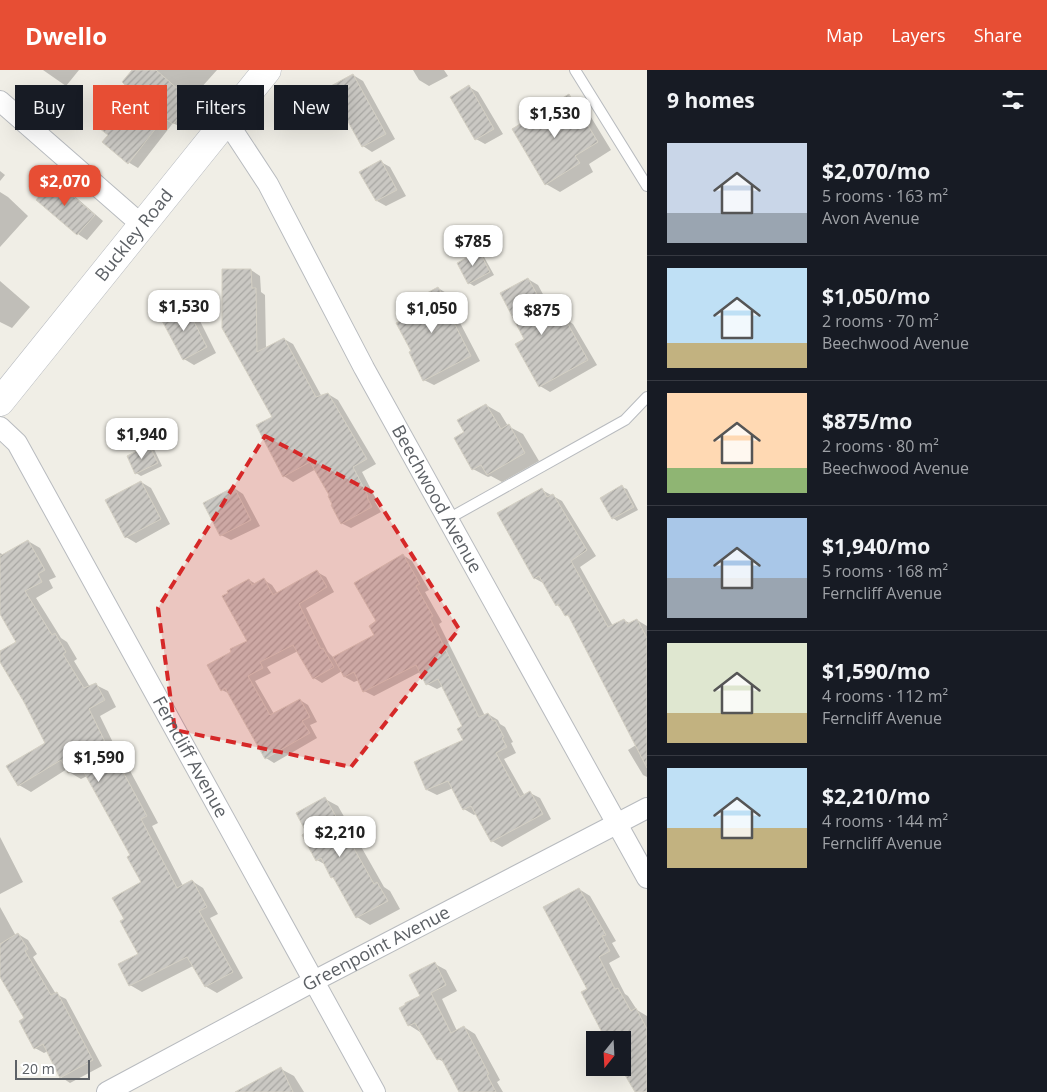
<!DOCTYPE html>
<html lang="en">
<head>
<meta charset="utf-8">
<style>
  body { margin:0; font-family:"Open Sans",sans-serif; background:#242831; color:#f1f3f6; height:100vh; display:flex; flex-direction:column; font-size:19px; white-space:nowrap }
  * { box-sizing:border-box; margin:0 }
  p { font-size:16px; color:#9ea1a6 }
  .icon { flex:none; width:28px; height:28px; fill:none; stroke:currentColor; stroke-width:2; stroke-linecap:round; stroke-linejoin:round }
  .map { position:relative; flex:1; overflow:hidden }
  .panel { display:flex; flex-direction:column; background:#171b24; width:400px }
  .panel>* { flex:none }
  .banner { position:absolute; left:15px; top:15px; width:475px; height:45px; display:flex; gap:10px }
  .needle { width:32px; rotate:198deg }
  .controls { position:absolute; left:586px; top:961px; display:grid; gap:10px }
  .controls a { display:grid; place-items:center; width:45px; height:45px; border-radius:0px; background:#171b24; box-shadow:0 5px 20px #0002; font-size:25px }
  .scale { position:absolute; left:15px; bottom:12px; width:75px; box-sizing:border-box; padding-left:5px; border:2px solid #5d6166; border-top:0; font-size:14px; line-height:18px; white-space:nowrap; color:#5d6166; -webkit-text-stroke:4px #fff; paint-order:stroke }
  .price { position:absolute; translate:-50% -42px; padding:0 11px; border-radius:10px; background:#fff; color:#222; font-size:16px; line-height:32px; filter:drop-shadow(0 1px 2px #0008) }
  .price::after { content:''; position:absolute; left:50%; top:30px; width:15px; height:11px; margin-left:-8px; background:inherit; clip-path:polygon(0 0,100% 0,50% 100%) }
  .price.on { background:#e74e34; color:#fff }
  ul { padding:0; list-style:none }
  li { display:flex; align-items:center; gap:15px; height:125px; padding:0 20px }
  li+li { border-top:1px solid #363941 }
  li span { display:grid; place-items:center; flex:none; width:140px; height:100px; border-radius:0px; color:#555 }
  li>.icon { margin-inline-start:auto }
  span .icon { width:60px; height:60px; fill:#fffc; stroke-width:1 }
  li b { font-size:21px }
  h2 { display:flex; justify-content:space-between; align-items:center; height:60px; padding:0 20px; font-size:21px }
  .tag { padding:0 18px; border-radius:0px; background:#171b24; box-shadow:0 5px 20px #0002; font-size:18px; line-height:45px }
  .tag.on { background:#e74e34; color:#fff }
  header { display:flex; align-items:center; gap:30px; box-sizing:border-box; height:70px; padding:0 25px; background:#e74e34; color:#fff }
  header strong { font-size:24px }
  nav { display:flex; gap:28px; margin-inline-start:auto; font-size:18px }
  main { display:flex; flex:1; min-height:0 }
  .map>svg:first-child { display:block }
  .shadow { fill:#0003 }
  .building { fill:url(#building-hatch); stroke:#d4d0c4 }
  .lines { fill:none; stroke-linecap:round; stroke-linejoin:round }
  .lane-casing { stroke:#b8bbbf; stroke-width:12 }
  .street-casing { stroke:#b8bbbf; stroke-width:22 }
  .secondary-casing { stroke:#b9bcc1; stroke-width:29 }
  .lane { stroke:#fff; stroke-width:10 }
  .street { stroke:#fff; stroke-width:20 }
  .secondary { stroke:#fff; stroke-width:28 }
  .marked { fill:#d62828; fill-opacity:0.2; stroke:#d62828; stroke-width:4; stroke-dasharray:10 6; stroke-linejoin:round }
  .labels { text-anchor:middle; stroke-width:4; stroke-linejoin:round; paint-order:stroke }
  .street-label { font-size:18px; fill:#5d6166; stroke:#fff }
</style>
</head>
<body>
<header>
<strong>Dwello</strong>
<nav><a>Map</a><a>Layers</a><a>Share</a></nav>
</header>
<main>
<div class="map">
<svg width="647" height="1022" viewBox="0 0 647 1022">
  <defs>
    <pattern id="building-hatch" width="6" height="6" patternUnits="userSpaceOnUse" patternTransform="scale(1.25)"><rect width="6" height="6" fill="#cac8c3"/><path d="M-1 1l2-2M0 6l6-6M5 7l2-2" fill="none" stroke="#a7a6a2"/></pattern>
  </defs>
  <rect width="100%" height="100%" fill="#f0eee6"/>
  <!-- shadow -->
  <path class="shadow" d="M 43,0 L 79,0 L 66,16 Z
    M 133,0 L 217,0 L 191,29 L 200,39 L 184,59 L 173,53 L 138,98 L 128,92 L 109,65 Z
    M 413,0 L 444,0 L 448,6 L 429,16 L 419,10 Z
    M 353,5 L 363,11 L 395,69 L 372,82 L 363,76 Z
    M 469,17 L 478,22 L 503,64 L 485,74 L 476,69 Z
    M 569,26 L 583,34 L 611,80 L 589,94 L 593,102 L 560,122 L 546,114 Z
    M 381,92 L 390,97 L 406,126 L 386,136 L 377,131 Z
    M 0,101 L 5,105 L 0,111 Z
    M 53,111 L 63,116 L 103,151 L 87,170 L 78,164 L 37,129 Z
    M 0,122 L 8,127 L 28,146 L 0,177 Z
    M 479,183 L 483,185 L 494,205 L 474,216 L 469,213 L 458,194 Z
    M 251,200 L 260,206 L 261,222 L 265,225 L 266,279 L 284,269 L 293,274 L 322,327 L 328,324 L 338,330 L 376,394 L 362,402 L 377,431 L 375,432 L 381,442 L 351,458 L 341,453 L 331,425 L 316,399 L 293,412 L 284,406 L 274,348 L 224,257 Z
    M 528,209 L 538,215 L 558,252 L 564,248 L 573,254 L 597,295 L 550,322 L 540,316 L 526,269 Z
    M 0,211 L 30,237 L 12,258 L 0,252 Z
    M 438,218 L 448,224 L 461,248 L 458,249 L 480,291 L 434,315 L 424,310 L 413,281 Z
    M 182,237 L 192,242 L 196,249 L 200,251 L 216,283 L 194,295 L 184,289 Z
    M 486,335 L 500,343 L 508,356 L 523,364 L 539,391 L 502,412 L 491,406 L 488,407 L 473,399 L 455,368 L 466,362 Z
    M 149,377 L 154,379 L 162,396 L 141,406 L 136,403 L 128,387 Z
    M 141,412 L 151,418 L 170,454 L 136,473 L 126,467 Z
    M 622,417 L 627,419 L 638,440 L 617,451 L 613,448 Z
    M 234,418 L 243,424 L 260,456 L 231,470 L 221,465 Z
    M 542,420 L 562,431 L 596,486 L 580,497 L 613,556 L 624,550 L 631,554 L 637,550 L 647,556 L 647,707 L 643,705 L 628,680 L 636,675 L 571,548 L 557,535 L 545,514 L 534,508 Z
    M 28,471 L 40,478 L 56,507 L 49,510 L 53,518 L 36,528 L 61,568 L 67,572 L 77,589 L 74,591 L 90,617 L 96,615 L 108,621 L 116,637 L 100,646 L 124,695 L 128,697 L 158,753 L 152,756 L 183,816 L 192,811 L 203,818 L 218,844 L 210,848 L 243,908 L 217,923 L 205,916 L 193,896 L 142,922 L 130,915 L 140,884 L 126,850 L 143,813 L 132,786 L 87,706 L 81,709 L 69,702 L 67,699 L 31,722 L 19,715 L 47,674 L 25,631 L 0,589 L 0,583 L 18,572 L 0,540 L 0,483 L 4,485 Z
    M 403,485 L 412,491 L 429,520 L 425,522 L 442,552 L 439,554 L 485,646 L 488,644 L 498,650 L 500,654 L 505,657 L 513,672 L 511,673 L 516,683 L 504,689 L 525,726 L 530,723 L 540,728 L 551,749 L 502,777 L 492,771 L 477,743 L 474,745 L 464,739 L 453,718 L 437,725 L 427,720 L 415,693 L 464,671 L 463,657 L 443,616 L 437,619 L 427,614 L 420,602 L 374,626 L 364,621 L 359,610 L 354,612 L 345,607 L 342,601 L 322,613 L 314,608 L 298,581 L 267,597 L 271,603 L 255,611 L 274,644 L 300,630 L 308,635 L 317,652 L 310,655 L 317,668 L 274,693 L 266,688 L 230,624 L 222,620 L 232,583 L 249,571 L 249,510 L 256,514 L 264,510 L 272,515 L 278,524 L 317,502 L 326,507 L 334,522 L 306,538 L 328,582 L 334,588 L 375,566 L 377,551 Z
    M 325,729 L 338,736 L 384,817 L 390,821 L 400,839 L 370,855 L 357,847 L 336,809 L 332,807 L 326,795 L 317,790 L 308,763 Z
    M 0,767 L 23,812 L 0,824 Z
    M 579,819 L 590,826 L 616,871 L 612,873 L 620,887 L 609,893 L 625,924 L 628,926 L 637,940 L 647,946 L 647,1022 L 636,1022 L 622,970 L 607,970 L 588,919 Z
    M 0,837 L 16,866 L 18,864 L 28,870 L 37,884 L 33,887 L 56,924 L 66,929 L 102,996 L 70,1013 L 61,1007 L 48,981 L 44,983 L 35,978 L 26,949 L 0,905 Z
    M 435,894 L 446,900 L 457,921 L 442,929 L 457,961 L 464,957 L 475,964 L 500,1010 L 497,1012 L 503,1022 L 465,1022 L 446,993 L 438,989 L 420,962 L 409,955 Z
    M 281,999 L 294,1006 L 304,1022 L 253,1022 Z"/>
  <!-- building -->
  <path class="building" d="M 132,0 L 156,0 L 187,27 L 186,28 L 192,33 L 173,54 L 164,48 L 128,94 L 102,72 L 108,65 L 95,55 L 126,16 L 122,12 Z
    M 353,4 L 386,64 L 362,77 L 329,17 Z
    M 469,15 L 494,59 L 475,70 L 450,27 Z
    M 569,24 L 598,72 L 575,86 L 580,93 L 545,115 L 512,59 Z
    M 381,90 L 397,120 L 376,131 L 359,102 Z
    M 53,109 L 95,145 L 77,165 L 36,130 Z
    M 479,181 L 490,202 L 468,214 L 457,193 Z
    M 222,199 L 251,199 L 252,218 L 256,218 L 257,282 L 284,268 L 316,327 L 328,323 L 367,389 L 353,397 L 368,426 L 367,427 L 372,437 L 341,454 L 331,435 L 332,434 L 328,426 L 329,425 L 310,392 L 283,407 L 256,355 L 272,347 L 222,258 Z
    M 528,208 L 553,253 L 564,247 L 588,290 L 539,317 L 515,274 L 524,269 L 500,223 Z
    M 438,217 L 452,242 L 449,243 L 471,286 L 423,311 L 409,282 L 411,281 L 396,253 L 402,250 L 396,240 Z
    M 182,235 L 188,245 L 190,244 L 207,277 L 183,290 L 160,247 Z
    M 486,334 L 501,359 L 509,354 L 525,383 L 487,405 L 481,395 L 472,400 L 454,368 L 464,362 L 457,350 Z
    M 149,375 L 158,393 L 135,404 L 127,386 Z
    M 141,411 L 161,449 L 125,468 L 105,430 Z
    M 622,415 L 634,437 L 612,449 L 600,428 Z
    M 234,417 L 251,450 L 220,466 L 203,433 Z
    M 542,418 L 547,427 L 553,424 L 587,480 L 571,491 L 608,557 L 624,549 L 627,554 L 637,549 L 647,568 L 647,698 L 568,545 L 565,546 L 558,534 L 556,536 L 539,506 L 534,509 L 497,443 Z
    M 28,470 L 45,500 L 38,504 L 42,512 L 25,521 L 52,565 L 55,563 L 66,582 L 63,584 L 84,618 L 96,613 L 105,630 L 89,639 L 114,690 L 116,689 L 147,746 L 141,749 L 177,818 L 192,810 L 193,811 L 207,837 L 199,841 L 233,902 L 205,917 L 187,887 L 129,916 L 118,894 L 138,884 L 120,851 L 124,849 L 112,828 L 141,812 L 127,787 L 130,785 L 81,697 L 68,703 L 61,690 L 18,716 L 6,696 L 45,673 L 24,632 L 0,592 L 0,581 L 16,572 L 0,544 L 0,486 Z
    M 403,484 L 420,514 L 416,516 L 433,546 L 430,548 L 479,647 L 488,643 L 493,651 L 495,650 L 504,667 L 502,668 L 507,677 L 496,683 L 520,727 L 530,721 L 543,744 L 491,772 L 471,736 L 463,740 L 448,711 L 426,720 L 414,692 L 463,670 L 457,659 L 462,656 L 438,609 L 426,615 L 416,595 L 363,622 L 354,602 L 344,607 L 333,587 L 374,565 L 369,556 L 376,551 L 354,513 Z
    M 317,500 L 327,517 L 299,534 L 321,579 L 323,578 L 334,597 L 313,609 L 293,575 L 260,592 L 263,598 L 248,606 L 270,645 L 300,629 L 310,647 L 302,651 L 310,663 L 265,689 L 225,618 L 221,621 L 207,595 L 231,582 L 230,579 L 247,571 L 222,526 L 228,523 L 227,521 L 249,509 L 252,515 L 264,508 L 273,525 Z
    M 325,727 L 374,814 L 377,812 L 388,831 L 356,848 L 333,807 L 331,808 L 321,788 L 316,791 L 302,765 L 306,762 L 296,743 Z
    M 579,818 L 606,865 L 602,866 L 610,881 L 599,887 L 615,919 L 618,918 L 631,941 L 636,938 L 647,959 L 647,1022 L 635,1022 L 622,1000 L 622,970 L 606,970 L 581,922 L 587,919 L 543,837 Z
    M 18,863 L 28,879 L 25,881 L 51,925 L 57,922 L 93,990 L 60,1008 L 43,974 L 34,979 L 19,951 L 24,948 L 0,907 L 0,874 Z
    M 435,892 L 446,915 L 431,923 L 451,963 L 464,956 L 489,1004 L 487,1005 L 496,1022 L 459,1022 L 441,988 L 437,990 L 415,953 L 408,956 L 399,938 L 405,935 L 405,933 L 420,926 L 409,905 Z
    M 281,997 L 293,1022 L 235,1022 Z"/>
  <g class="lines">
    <!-- lane casing -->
    <g class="lane-casing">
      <path id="lane" d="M 575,0 L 647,116
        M 448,449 L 625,350 L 647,327"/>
    </g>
    <!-- street casing -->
    <g class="street-casing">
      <g id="street">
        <path d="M 0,31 L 143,156"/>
        <path id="s1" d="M 226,50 L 268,114 L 364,298 L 647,808"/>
        <path id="s2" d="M 0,357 L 17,373 L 375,1022"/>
        <path id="s3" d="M 107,1022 L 314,911 L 647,738"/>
      </g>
    </g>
    <!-- secondary casing -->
    <g class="secondary-casing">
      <g id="secondary">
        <path id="s4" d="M 0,332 L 267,0"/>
      </g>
    </g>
    <!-- lane -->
    <use href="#lane" class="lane"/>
    <!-- street -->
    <use href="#street" class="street"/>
    <!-- secondary -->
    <use href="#secondary" class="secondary"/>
  </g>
  <!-- marked area -->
  <path class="marked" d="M 265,366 L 372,422 L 459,559 L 351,697 L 175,660 L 158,538 Z"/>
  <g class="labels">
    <!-- street labels -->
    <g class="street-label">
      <text dy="6" stroke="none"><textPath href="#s4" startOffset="214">Buckley Road</textPath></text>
      <text dy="6" stroke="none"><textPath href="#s1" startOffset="434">Beechwood Avenue</textPath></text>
      <text dy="6" stroke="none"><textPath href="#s2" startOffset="382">Ferncliff Avenue</textPath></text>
      <text dy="6" stroke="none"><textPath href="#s3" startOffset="305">Greenpoint Avenue</textPath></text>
    </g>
  </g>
</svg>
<div class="controls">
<a><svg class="needle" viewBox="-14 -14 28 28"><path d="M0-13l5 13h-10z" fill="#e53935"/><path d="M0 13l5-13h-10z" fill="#9ea1a6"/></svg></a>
</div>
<div class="scale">20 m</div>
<b class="price" style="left:555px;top:69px">$1,530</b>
<b class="price on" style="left:65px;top:137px">$2,070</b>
<b class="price" style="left:473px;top:197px">$785</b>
<b class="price" style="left:184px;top:262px">$1,530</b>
<b class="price" style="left:432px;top:264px">$1,050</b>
<b class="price" style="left:542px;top:266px">$875</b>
<b class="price" style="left:142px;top:390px">$1,940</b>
<b class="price" style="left:99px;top:713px">$1,590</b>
<b class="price" style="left:340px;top:788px">$2,210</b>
<div class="banner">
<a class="tag">Buy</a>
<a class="tag on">Rent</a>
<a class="tag">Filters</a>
<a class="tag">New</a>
</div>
</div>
<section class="panel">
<h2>9 homes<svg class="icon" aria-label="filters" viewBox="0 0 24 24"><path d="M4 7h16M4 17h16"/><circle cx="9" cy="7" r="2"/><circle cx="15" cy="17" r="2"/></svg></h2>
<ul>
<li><span style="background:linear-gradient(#c9d6e8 70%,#9aa5b1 0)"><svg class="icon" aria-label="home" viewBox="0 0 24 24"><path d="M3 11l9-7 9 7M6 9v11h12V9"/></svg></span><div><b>$2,070/mo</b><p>5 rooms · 163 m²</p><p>Avon Avenue</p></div></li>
<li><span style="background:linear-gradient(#bfe0f5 75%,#c2b280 0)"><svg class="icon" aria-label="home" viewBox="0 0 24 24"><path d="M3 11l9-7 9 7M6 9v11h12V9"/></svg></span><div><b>$1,050/mo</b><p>2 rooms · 70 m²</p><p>Beechwood Avenue</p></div></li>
<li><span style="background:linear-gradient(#ffd9b3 75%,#8fb573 0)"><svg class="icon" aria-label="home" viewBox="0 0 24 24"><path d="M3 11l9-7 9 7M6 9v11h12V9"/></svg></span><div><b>$875/mo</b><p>2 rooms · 80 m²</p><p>Beechwood Avenue</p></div></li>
<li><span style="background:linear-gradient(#a9c7e8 60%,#9aa5b1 0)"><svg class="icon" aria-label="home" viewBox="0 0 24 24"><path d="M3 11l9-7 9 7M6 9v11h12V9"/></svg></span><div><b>$1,940/mo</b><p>5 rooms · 168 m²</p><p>Ferncliff Avenue</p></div></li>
<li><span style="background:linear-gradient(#dfe7d0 70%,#c2b280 0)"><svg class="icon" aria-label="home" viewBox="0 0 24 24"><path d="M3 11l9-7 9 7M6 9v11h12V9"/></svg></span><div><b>$1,590/mo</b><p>4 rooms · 112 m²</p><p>Ferncliff Avenue</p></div></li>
<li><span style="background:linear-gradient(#bfe0f5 60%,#c2b280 0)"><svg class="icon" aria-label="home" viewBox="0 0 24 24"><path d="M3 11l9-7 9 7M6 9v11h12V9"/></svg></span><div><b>$2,210/mo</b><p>4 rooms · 144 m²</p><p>Ferncliff Avenue</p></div></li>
</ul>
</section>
</main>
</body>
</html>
